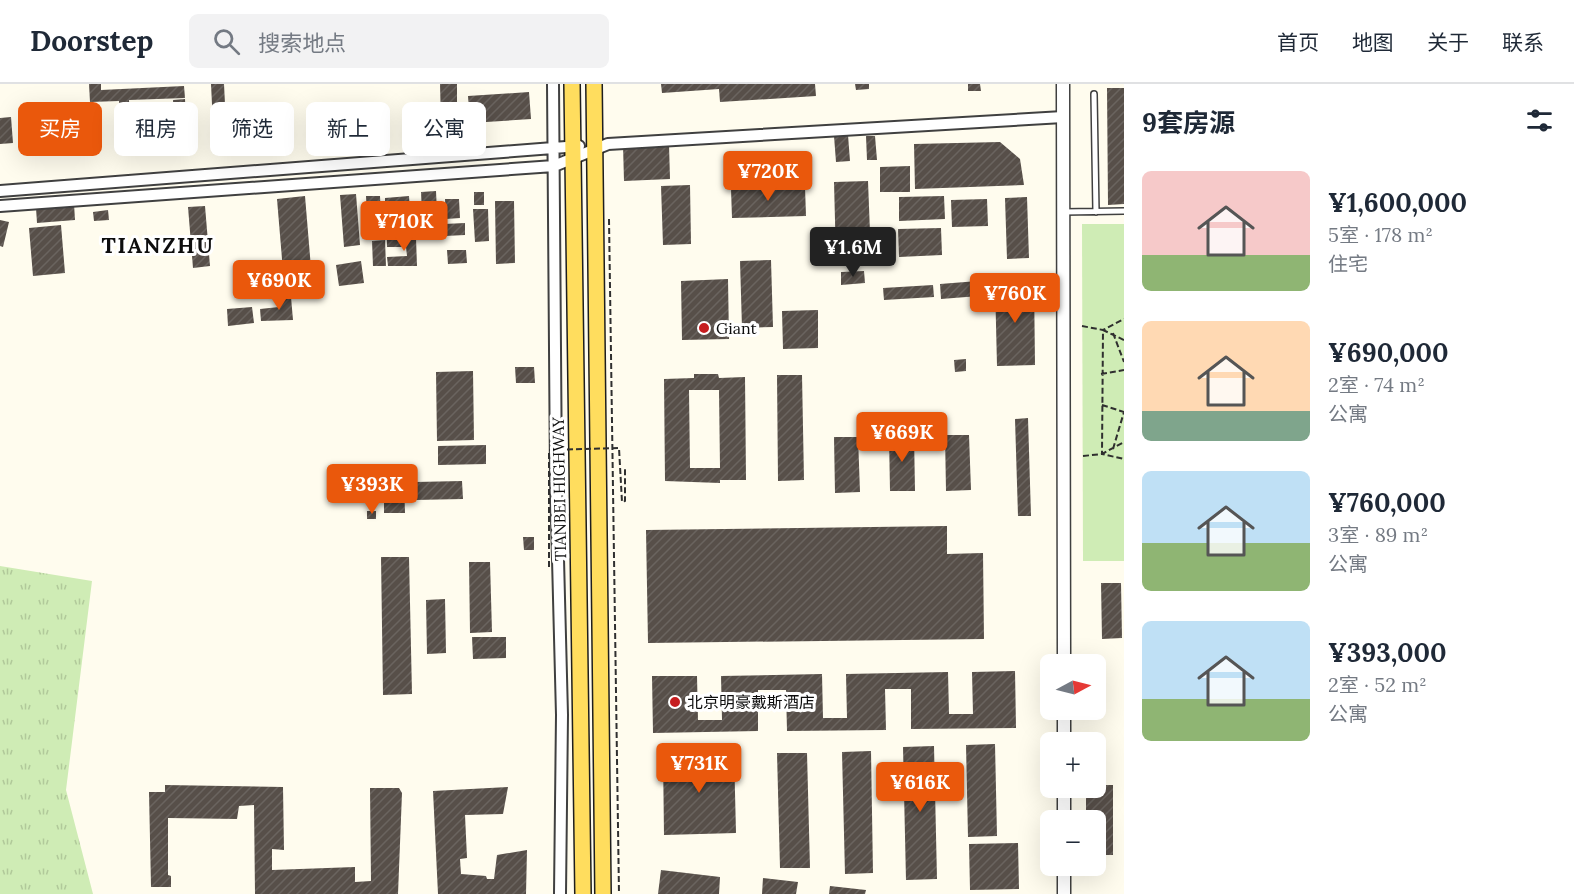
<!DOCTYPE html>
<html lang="zh">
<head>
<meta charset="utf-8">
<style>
  body { margin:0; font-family:Lora,"Noto Sans SC",serif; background:#f2f2f3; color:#1f2937; height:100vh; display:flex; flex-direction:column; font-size:22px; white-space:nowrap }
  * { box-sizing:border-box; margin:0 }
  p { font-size:20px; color:#747a83 }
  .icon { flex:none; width:33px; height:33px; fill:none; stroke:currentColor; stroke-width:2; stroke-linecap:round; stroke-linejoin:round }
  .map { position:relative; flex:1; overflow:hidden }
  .details { display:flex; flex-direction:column; background:#fff; width:450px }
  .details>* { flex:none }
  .hud { position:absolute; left:18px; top:18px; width:570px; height:54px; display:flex; gap:12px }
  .needle { width:39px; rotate:83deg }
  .fabs { position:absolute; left:1040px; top:570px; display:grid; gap:12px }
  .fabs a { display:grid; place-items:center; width:66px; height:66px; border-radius:9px; background:#fff; box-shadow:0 6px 24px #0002; font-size:30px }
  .price { position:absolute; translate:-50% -51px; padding:0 14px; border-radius:6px; background:#ea580c; color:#fff; font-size:20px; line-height:39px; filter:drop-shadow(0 2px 3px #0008) }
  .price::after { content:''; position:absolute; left:50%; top:36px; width:18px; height:14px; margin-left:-9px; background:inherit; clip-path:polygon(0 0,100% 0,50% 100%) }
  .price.current { background:#222; color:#fff }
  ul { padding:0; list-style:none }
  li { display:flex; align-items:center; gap:18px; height:150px; padding:0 18px }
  li span { display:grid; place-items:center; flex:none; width:168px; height:120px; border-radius:9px; color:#555 }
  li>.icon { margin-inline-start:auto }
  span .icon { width:72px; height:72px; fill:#fffc; stroke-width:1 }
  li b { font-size:26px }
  h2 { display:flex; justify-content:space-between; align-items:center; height:72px; padding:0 18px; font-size:26px }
  .tag { padding:0 21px; border-radius:9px; background:#fff; box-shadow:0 6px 24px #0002; font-size:21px; line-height:54px }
  .tag.current { background:#ea580c; color:#fff }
  header { display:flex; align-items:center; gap:36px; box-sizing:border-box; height:84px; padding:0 30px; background:#fff; border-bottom:2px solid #e0e1e3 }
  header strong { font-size:28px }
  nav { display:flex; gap:33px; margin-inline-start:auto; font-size:21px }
  .search { width:420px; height:54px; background:#f2f2f3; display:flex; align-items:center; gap:15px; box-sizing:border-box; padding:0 21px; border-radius:9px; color:#747a83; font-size:22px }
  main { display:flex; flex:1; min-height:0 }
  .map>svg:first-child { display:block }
  .grass { fill:url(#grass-tufts) }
  .park { fill:#cfecb5 }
  .building { fill:url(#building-hatch); fill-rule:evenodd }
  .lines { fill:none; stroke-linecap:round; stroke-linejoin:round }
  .service-casing { stroke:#404040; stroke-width:8 }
  .minor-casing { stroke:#404040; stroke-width:14 }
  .tertiary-casing { stroke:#404040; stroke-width:15 }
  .primary-casing { stroke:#1e1e1e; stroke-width:18 }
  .path { stroke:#2f2f2f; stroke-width:2; stroke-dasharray:6 3; stroke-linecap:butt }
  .service { stroke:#fff; stroke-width:5 }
  .minor { stroke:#fff; stroke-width:10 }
  .tertiary { stroke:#fff; stroke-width:12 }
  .primary { stroke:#ffdd5e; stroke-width:15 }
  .path-bridge { stroke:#2f2f2f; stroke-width:2; stroke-dasharray:6 3; stroke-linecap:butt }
  .poi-dot { fill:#c61d1f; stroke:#fff; stroke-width:2 }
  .labels { text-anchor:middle; stroke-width:6; stroke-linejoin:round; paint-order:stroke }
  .poi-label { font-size:16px; fill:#0d0d0d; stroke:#fff; text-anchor:start }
  .street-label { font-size:16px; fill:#0d0d0d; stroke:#fff }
  .district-label { font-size:22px; font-weight:bold; letter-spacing:1.5px; fill:#0d0d0d; stroke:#fff }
</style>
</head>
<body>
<header>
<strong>Doorstep</strong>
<div class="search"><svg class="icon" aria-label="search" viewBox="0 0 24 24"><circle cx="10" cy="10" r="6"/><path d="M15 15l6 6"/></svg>搜索地点</div>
<nav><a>首页</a><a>地图</a><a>关于</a><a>联系</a></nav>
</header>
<main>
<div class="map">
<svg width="1124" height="810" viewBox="0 0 1124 810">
  <defs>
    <pattern id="grass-tufts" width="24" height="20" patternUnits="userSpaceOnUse" patternTransform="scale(1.5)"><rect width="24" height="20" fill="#cfecb5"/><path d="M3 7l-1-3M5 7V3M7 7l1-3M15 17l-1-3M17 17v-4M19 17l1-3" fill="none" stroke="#b1c99a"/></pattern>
    <pattern id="building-hatch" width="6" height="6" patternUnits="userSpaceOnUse" patternTransform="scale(1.5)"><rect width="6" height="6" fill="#574f49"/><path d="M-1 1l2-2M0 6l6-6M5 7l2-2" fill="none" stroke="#6a645f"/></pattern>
  </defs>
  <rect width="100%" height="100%" fill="#fffcee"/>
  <!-- grass -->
  <path class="grass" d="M 0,482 L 92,497 L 66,706 L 93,810 L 0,810 Z"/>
  <!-- park -->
  <path class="park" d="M 1082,140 L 1124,140 L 1124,477 L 1083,477 Z"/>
  <!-- building -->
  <path class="building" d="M 89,0 L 101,0 L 101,6 L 184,2 L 185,14 L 129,16 L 131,61 L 121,61 L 119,17 L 90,18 Z
    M 211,0 L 224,0 L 227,60 L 214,61 Z
    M 440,0 L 457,0 L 457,38 L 441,38 Z
    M 661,0 L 815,0 L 816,12 L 720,18 L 719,5 L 662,9 Z
    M 855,0 L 869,0 L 869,5 L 856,6 Z
    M 968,0 L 980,0 L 981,7 L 968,7 Z
    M 1107,4 L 1124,4 L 1124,120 L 1108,121 Z
    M 529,8 L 531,35 L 470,39 L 468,12 Z
    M 185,15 L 187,57 L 175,58 L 173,16 Z
    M 11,33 L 13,59 L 0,60 L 0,34 Z
    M 848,51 L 850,77 L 836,78 L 834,52 Z
    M 866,52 L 875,52 L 877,76 L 867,76 Z
    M 1000,58 L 1020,75 L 1024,101 L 915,105 L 914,60 Z
    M 669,60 L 670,95 L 624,97 L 623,61 Z
    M 910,82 L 910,108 L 880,108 L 880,83 Z
    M 868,97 L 871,174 L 836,175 L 834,98 Z
    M 690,101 L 691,160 L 663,161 L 661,102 Z
    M 805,103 L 806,132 L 732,134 L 731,105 Z
    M 436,107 L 438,149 L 423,150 L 421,108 Z
    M 474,108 L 484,108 L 484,121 L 474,121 Z
    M 356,110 L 360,161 L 344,163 L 340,111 Z
    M 305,112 L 311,184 L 283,187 L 277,115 Z
    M 366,112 L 380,112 L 382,151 L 368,152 Z
    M 409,112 L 410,127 L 385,128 L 385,114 Z
    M 944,112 L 945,135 L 899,137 L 899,113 Z
    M 1027,113 L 1029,174 L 1007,175 L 1005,114 Z
    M 445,115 L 459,115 L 460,134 L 446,135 Z
    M 987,115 L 988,142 L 952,143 L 951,116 Z
    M 495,117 L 514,117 L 515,179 L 496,180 Z
    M 74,120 L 75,136 L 37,139 L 36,124 Z
    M 205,122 L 210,182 L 193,184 L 188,123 Z
    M 473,125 L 488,125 L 489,157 L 475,158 Z
    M 108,126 L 109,136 L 94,137 L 93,128 Z
    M 415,134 L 416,150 L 387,151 L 386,136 Z
    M 0,136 L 9,138 L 3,163 L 0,162 Z
    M 465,139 L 465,151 L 445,152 L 444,140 Z
    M 61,141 L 65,189 L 33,192 L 29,144 Z
    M 941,144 L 942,171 L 899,173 L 898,145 Z
    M 416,154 L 417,182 L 388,182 L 387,173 L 407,172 L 406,163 L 387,163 L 387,155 Z
    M 385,156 L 386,182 L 373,182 L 372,157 Z
    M 447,166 L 466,166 L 467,179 L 448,180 Z
    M 771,176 L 773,243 L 742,244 L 740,177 Z
    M 361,177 L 364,199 L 339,202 L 336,181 Z
    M 864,187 L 865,199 L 841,201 L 841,188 Z
    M 728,195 L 729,255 L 682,256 L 681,197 Z
    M 978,197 L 979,212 L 941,215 L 940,200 Z
    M 1034,198 L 1035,281 L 997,282 L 995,199 Z
    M 933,201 L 934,213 L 884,216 L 883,204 Z
    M 291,213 L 293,236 L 261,237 L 260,225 L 279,223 L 278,214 Z
    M 252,223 L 254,239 L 228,242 L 227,225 Z
    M 818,226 L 818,264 L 783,265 L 782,227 Z
    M 966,275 L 966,287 L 955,288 L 954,276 Z
    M 515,283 L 534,283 L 535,299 L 516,299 Z
    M 473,287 L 474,356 L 437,357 L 436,288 Z
    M 694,290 L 718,290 L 719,294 L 745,293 L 746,396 L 720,396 L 720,399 L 665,397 L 664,295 L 694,294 ZM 689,306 L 719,306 L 720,384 L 690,384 Z
    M 777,291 L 802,291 L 804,396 L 778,397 Z
    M 1028,334 L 1031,432 L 1018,432 L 1015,335 Z
    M 914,351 L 915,407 L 890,407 L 889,352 Z
    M 945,351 L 969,351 L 971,406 L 946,407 Z
    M 834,353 L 858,353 L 860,408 L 835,409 Z
    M 486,361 L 486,380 L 438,381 L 438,362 Z
    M 384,397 L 404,397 L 405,429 L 384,429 Z
    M 462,397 L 463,415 L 415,416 L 415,398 Z
    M 347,400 L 364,400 L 364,418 L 347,418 Z
    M 367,427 L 376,427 L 376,435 L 367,435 Z
    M 947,442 L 947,470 L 983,469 L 984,555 L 648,559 L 646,446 Z
    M 523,453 L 534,453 L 534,466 L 524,466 Z
    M 381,473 L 409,473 L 412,610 L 383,611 Z
    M 469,478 L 490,478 L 492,548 L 470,549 Z
    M 1101,499 L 1121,499 L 1122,554 L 1102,555 Z
    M 445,515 L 446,569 L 427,570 L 426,516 Z
    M 472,553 L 506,553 L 506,574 L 473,575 Z
    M 1015,587 L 1016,644 L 911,645 L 911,605 L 885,605 L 886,646 L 787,647 L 786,606 L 758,606 L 758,647 L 653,649 L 652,592 L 697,592 L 698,636 L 722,636 L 721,592 L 822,590 L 823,634 L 847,634 L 846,590 L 948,588 L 949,630 L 973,630 L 972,588 Z
    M 995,660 L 997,752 L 968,753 L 966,661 Z
    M 934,662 L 937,795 L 906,796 L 903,663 Z
    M 871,667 L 873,789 L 845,790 L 842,668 Z
    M 734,668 L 736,749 L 664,751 L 663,670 Z
    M 777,669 L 807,669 L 810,784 L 780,784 Z
    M 165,701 L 283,703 L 284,766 L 272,765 L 272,786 L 355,783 L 355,798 L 371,797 L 370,704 L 399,704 L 402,709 L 398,810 L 255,810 L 254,721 L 239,722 L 237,735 L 168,734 L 168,791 L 171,792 L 171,803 L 151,803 L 149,708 L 165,708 Z
    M 1095,701 L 1113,701 L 1113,771 L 1095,771 L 1095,736 L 1086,736 L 1086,704 Z
    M 508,703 L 503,730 L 465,731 L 467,774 L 460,775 L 461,790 L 486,792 L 487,795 L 494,795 L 497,771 L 527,766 L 526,810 L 438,810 L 433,707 Z
    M 1018,759 L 1019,805 L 970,806 L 969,760 Z
    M 661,786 L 720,793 L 719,810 L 658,810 Z
    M 763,794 L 798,798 L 796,810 L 762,810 Z
    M 830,802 L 866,806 L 865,810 L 829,810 Z"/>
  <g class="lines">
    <!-- service casing -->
    <g class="service-casing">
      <path id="service" d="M 1094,10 L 1096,128
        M 1064,128 L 1124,127"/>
    </g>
    <!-- minor casing -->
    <g class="minor-casing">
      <path id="minor" d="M 553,0 L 556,397 L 562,631 L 560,810
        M 0,107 L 579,62
        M 0,122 L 554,82 L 608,60 L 1063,33"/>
    </g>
    <!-- tertiary casing -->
    <g class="tertiary-casing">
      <path id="tertiary" d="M 1063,0 L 1064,580
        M 1064,626 L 1064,658
        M 1064,704 L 1064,736
        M 1064,782 L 1064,810"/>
    </g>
    <!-- primary casing -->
    <g class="primary-casing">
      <path id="primary" d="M 572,0 L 583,810
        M 594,0 L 603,810"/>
    </g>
    <!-- path -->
    <path class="path" d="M 609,135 L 619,810
      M 1082,242 L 1103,246 L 1124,235
      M 1113,249 L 1124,278
      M 1124,256 L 1103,246 L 1102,370 L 1124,375
      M 1101,290 L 1124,286
      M 1102,321 L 1124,328
      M 1113,365 L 1124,328
      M 1083,372 L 1102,370 L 1124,358"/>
    <!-- service -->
    <use href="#service" class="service"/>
    <!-- minor -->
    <use href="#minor" class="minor"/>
    <!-- tertiary -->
    <use href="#tertiary" class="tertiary"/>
    <!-- primary -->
    <use href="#primary" class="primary"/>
    <!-- path-bridge -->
    <path class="path-bridge" d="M 549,483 L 549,366 L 619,364 L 622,418 L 625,417 L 625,383"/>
  </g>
  <!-- markers -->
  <g class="poi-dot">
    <circle cx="704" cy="244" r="6"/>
    <circle cx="675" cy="618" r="6"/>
  </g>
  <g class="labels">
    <!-- poi labels -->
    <g class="poi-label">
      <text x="716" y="250">Giant</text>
      <text x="687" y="624">北京明豪戴斯酒店</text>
    </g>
    <!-- street labels -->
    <g class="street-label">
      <text transform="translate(559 405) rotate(-91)" y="6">TIANBEI HIGHWAY</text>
    </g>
    <!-- district labels -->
    <g class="district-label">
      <text x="158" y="169">TIANZHU</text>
    </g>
  </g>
</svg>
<div class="fabs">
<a><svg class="needle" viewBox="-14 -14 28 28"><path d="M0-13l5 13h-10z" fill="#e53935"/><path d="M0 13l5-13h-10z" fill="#747a83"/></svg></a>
<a>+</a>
<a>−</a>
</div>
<b class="price" style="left:768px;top:118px">¥720K</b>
<b class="price" style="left:404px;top:168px">¥710K</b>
<b class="price current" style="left:853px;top:194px">¥1.6M</b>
<b class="price" style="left:279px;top:227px">¥690K</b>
<b class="price" style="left:1015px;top:240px">¥760K</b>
<b class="price" style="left:902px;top:379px">¥669K</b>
<b class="price" style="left:372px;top:431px">¥393K</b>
<b class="price" style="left:699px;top:710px">¥731K</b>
<b class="price" style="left:920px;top:729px">¥616K</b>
<div class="hud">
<a class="tag current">买房</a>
<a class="tag">租房</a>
<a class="tag">筛选</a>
<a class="tag">新上</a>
<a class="tag">公寓</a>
</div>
</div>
<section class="details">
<h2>9套房源<svg class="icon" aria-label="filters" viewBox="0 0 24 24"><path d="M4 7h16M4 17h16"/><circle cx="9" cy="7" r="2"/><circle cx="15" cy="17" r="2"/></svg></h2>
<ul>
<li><span style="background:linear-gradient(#f6c9c9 70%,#8fb573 0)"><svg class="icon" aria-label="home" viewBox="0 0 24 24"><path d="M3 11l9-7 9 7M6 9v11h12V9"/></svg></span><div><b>¥1,600,000</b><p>5室 · 178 m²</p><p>住宅</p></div></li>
<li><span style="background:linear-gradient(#ffd9b3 75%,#7fa58c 0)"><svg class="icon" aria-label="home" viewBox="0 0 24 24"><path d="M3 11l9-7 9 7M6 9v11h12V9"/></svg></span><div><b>¥690,000</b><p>2室 · 74 m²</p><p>公寓</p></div></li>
<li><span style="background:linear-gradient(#bfe0f5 60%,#8fb573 0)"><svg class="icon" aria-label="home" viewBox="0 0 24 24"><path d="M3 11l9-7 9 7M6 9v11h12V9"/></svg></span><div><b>¥760,000</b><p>3室 · 89 m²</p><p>公寓</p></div></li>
<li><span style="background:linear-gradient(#bfe0f5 65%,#8fb573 0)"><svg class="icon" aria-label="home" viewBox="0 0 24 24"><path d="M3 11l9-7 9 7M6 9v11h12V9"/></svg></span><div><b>¥393,000</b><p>2室 · 52 m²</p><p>公寓</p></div></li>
</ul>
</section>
</main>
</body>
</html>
